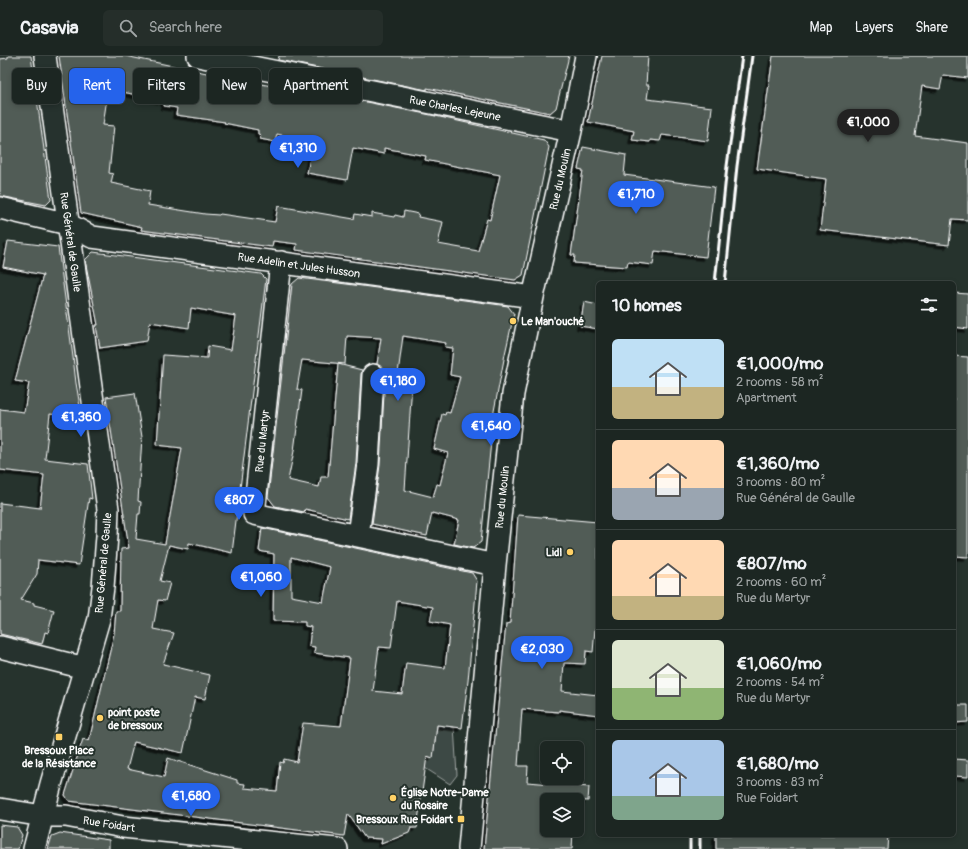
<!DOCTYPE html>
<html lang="en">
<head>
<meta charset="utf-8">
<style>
  body { margin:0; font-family:Pangolin,sans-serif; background:#252e2a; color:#f1f3f6; height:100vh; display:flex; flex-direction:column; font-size:15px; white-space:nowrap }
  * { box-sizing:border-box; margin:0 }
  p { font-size:13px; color:#a0a5a5 }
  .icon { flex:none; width:22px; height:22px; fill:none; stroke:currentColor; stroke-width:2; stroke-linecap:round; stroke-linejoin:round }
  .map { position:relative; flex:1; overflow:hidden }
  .details { position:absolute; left:596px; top:225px; width:360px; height:556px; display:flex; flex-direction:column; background:#1c2622; border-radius:6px; box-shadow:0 2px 6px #0003,0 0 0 1px #3a4340 }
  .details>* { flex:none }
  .banner { position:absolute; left:12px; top:12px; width:380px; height:36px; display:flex; gap:8px }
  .tools { position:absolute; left:540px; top:685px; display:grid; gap:8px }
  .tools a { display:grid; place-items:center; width:44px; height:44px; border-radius:6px; background:#1c2622; box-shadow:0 2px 6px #0003,0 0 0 1px #3a4340; font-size:20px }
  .price { position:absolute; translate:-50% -34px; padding:0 9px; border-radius:14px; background:#2563eb; color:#fff; font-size:13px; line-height:26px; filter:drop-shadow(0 1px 2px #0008) }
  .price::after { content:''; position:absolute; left:50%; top:24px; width:12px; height:9px; margin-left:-6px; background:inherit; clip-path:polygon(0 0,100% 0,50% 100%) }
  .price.active { background:#222; color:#fff }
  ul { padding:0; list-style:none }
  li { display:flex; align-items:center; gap:12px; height:100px; padding:0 16px }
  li+li { border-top:1px solid #3a4340 }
  li span { display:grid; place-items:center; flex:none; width:112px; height:80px; border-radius:6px; color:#555 }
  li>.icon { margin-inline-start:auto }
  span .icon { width:48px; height:48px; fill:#fffc; stroke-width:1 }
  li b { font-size:17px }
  h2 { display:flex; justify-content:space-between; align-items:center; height:48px; padding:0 16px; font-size:17px }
  .pill { padding:0 14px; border-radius:6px; background:#1c2622; box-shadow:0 2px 6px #0003,0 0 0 1px #3a4340; font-size:14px; line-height:36px }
  .pill.active { background:#2563eb; color:#fff }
  header { display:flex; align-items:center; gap:24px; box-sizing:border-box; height:56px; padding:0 20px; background:#1c2622; border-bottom:1px solid #3a4340 }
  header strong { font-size:19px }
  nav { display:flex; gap:22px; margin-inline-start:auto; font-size:14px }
  .search { width:280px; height:36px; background:#252e2a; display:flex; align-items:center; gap:10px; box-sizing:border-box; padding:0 14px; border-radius:6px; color:#a0a5a5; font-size:15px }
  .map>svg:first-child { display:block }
  .green { fill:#3e4944; stroke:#9ea4a2 }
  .building { fill:#515c57; stroke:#fff; fill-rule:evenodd; filter:url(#shadow) }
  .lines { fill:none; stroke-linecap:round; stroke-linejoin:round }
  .minor-casing { stroke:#fff; stroke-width:24 }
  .minor { stroke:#26332d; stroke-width:21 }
  .rail { stroke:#fff; stroke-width:3 }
  .poi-dot { fill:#ffd166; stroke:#26332d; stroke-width:1.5 }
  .labels { text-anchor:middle; stroke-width:4; stroke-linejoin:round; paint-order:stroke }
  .street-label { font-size:11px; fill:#fff; stroke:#26332d }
  .poi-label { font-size:11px; font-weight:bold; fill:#fff; stroke:#26332d; text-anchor:start }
</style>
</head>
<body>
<header>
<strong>Casavia</strong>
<div class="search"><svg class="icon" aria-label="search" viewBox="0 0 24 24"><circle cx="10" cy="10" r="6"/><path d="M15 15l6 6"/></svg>Search here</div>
<nav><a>Map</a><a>Layers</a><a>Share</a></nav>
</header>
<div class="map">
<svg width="968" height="793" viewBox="0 0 968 793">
  <defs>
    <filter id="shadow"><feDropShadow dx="-3.5" dy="3.5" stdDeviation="0" flood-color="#0009"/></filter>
  </defs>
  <rect width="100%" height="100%" fill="#26332d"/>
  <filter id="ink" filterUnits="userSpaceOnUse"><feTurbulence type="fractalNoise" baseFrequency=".025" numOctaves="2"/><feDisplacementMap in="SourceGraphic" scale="8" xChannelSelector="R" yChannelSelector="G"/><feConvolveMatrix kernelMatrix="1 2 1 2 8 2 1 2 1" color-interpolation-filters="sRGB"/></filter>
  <g filter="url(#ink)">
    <!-- green -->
    <path class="green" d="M 437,669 L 454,670 L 457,719 L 450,728 L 425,712 L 426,700 L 433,702 Z"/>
    <!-- building -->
    <path class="building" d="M 8,0 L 31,0 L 51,144 L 46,149 L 0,140 L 0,3 L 8,2 Z
      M 59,0 L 125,0 L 245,25 L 272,30 L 272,27 L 431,59 L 544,84 L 549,91 L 523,219 L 515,224 L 296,194 L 297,188 L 273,185 L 272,191 L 141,174 L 142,171 L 81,157 ZM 108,35 L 117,38 L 118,35 L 165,45 L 164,50 L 177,52 L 176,59 L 225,66 L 224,67 L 258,74 L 258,78 L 261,79 L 260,83 L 275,86 L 277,78 L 310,85 L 310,102 L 307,117 L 347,124 L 353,92 L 384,98 L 384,92 L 426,100 L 425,104 L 500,119 L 490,164 L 487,163 L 478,195 L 438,188 L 443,166 L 418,161 L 419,158 L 404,155 L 403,161 L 395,159 L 394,161 L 372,157 L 372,161 L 355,158 L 354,163 L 278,150 L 275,166 L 220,158 L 219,159 L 205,158 L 148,149 L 150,135 L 111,127 L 113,118 L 109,117 L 114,70 L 103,69 Z
      M 279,0 L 569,0 L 556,52 L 550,57 L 427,32 L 427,34 L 278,4 Z
      M 602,0 L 648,0 L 646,29 L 649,29 L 647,43 L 712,51 L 708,85 L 662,79 L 660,85 L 650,84 L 650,86 L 632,84 L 634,75 L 588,66 Z
      M 773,0 L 968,0 L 968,22 L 943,19 L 940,33 L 922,30 L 915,80 L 968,87 L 968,164 L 952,163 L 949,189 L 820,174 L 826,123 L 757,113 Z
      M 583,91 L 626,99 L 624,119 L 714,131 L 706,201 L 655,195 L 653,209 L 628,206 L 627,211 L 574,207 L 575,199 L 571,199 L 583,114 L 578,113 Z
      M 8,185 L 58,191 L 73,301 L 76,327 L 82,362 L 50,358 L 45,403 L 88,408 L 92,443 L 89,442 L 79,509 L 38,504 L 37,518 L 21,544 L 34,547 L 34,549 L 54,554 L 48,577 L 45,576 L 42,588 L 0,578 L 0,447 L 40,452 L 44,419 L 0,414 L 0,353 L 24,356 L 29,327 L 15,325 L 43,219 L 3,211 Z
      M 93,196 L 261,218 L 266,223 L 232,497 L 189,487 L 188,493 L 169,489 L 160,525 L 170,527 L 165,545 L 158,544 L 153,573 L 174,577 L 163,608 L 210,619 L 205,643 L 195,641 L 183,697 L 134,686 L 127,713 L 164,721 L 168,702 L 237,724 L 237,727 L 245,728 L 244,732 L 277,735 L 280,706 L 283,707 L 284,703 L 297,706 L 303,667 L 341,670 L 350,602 L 314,597 L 315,591 L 309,590 L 311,571 L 305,570 L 305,566 L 273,565 L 274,498 L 259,495 L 262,472 L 472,517 L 477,525 L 468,625 L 462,672 L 437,669 L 433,702 L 427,700 L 417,772 L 411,772 L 409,777 L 381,788 L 382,783 L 365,782 L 348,758 L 344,780 L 69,745 L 65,739 L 83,683 L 89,685 L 114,578 L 116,555 L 120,555 L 121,493 L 129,492 L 106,341 L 135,337 L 142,381 L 138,445 L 141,446 L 140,458 L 138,458 L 136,483 L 165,488 L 182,392 L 157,389 L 163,299 L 207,302 L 208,290 L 231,294 L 236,260 L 191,252 L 189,272 L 150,266 L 147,285 L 100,292 L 96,269 L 98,269 L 85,204 ZM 291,501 L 330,511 L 323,546 L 291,540 ZM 397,545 L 433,551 L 430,565 L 450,569 L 445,612 L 406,607 L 402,638 L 373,635 L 379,591 L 391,592 Z
      M 299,222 L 362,230 L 508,250 L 514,258 L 505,298 L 494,355 L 481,486 L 473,492 L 454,488 L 459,464 L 432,457 L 427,480 L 372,468 L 380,409 L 385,320 L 383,313 L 377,308 L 381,282 L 347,280 L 345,308 L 302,304 L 297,333 L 302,334 L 300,349 L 294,395 L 288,424 L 319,431 L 321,421 L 328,421 L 338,308 L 362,314 L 361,318 L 356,407 L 348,463 L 305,453 L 304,456 L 275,450 L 268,441 L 292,228 ZM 403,280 L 446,287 L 445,291 L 453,292 L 450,319 L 460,321 L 450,357 L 446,356 L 445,359 L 442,358 L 434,393 L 448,397 L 440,429 L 437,428 L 433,441 L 405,434 L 412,327 L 397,325 Z
      M 954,237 L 968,238 L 968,273 L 954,271 Z
      M 584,246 L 598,249 L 598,273 L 580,270 Z
      M 954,300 L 968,301 L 968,501 L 954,500 Z
      M 518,459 L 598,466 L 598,573 L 595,573 L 593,596 L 586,595 L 585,608 L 564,607 L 562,635 L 598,639 L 598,659 L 559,654 L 559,656 L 522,653 L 521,668 L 518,710 L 528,710 L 527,726 L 589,731 L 588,745 L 547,742 L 547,774 L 573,775 L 572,793 L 484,793 L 506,568 L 510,567 Z
      M 954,649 L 968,649 L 968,666 L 954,667 Z
      M 954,703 L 968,704 L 968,721 L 954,720 Z
      M 0,769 L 17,771 L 22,779 L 18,793 L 0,793 Z
      M 60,777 L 109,784 L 109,793 L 48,793 L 52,780 Z
      M 716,779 L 888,779 L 887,793 L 716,793 Z"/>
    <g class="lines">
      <!-- minor casing -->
      <g class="minor-casing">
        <path id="minor" d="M 198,0 L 571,75
          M 0,152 L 68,168 L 92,181 L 533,241
          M 281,206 L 254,458 L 495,509
          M 358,479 L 368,408 L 373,319
          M 0,591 L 85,612
          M 0,753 L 43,760 L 66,760 L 123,771 L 337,793
          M 34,793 L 51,728 L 99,563 L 103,531 L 107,480 L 108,453 L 45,0
          M 469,793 L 495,509 L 513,338 L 533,241 L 571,75 L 586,0"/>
      </g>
      <!-- minor -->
      <use href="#minor" class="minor"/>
      <!-- rail -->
      <path class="rail" d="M 715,227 L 727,110 L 742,0
        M 725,227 L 737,110 L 752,0
        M 690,779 L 690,793
        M 700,779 L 700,793"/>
    </g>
  </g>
  <!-- markers -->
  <g class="poi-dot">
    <circle cx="513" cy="265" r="4"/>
    <circle cx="570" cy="496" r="4"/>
    <circle cx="100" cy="662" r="4"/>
    <rect x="55" y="677" width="8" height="8" rx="2"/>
    <circle cx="393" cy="742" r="4"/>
    <rect x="457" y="759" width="8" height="8" rx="2"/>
  </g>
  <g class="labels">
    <!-- street labels -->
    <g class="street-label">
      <text transform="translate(455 52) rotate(11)" y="4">Rue Charles Lejeune</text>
      <text transform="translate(560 123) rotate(-77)" y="4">Rue du Moulin</text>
      <text transform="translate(71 186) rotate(82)" y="4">Rue Général de Gaulle</text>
      <text transform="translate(299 209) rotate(8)" y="4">Rue Adelin et Jules Husson</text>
      <text transform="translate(262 385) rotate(-84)" y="4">Rue du Martyr</text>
      <text transform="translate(502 441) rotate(-84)" y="4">Rue du Moulin</text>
      <text transform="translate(103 507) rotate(-85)" y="4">Rue Général de Gaulle</text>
      <text transform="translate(109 768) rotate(9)" y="4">Rue Foidart</text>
    </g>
    <!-- poi labels -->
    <g class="poi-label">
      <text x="521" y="269">Le Man'ouché</text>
      <text x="562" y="500" text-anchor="end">Lidl</text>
      <text x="108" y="660">point poste<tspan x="108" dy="13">de bressoux</tspan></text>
      <text x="59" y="698" text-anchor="middle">Bressoux Place<tspan x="59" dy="13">de la Résistance</tspan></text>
      <text x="401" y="740">Église Notre-Dame<tspan x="401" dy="13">du Rosaire</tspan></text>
      <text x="453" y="767" text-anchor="end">Bressoux Rue Foidart</text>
    </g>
  </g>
</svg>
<div class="tools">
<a><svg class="icon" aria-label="locate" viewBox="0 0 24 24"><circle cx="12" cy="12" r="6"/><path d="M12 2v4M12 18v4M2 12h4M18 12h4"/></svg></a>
<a><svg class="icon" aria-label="layers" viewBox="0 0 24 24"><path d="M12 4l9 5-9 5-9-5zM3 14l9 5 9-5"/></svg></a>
</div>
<b class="price active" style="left:868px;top:87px">€1,000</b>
<b class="price" style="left:298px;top:113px">€1,310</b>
<b class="price" style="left:636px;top:159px">€1,710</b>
<b class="price" style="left:398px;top:346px">€1,180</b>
<b class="price" style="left:81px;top:382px">€1,360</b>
<b class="price" style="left:491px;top:391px">€1,640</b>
<b class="price" style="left:239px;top:465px">€807</b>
<b class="price" style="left:261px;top:542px">€1,060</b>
<b class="price" style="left:542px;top:614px">€2,030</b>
<b class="price" style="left:191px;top:761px">€1,680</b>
<div class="banner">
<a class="pill">Buy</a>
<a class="pill active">Rent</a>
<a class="pill">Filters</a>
<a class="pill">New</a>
<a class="pill">Apartment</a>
</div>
<section class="details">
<h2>10 homes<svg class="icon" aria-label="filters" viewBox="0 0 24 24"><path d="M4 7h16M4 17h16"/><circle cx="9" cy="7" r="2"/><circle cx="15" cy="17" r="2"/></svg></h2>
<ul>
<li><span style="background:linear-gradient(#bfe0f5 60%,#c2b280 0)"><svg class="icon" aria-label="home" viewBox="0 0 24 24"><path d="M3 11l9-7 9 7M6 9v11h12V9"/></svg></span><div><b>€1,000/mo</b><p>2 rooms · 58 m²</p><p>Apartment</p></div></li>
<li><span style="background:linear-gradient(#ffd9b3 60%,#9aa5b1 0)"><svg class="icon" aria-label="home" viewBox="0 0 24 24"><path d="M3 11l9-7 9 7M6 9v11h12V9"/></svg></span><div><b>€1,360/mo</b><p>3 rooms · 80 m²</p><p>Rue Général de Gaulle</p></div></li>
<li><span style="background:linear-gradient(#ffd9b3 70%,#c2b280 0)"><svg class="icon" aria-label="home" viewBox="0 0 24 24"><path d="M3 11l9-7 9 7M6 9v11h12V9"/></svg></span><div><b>€807/mo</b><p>2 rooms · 60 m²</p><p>Rue du Martyr</p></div></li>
<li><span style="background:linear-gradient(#dfe7d0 60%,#8fb573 0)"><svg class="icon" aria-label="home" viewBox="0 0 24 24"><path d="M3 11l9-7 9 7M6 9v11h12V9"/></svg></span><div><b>€1,060/mo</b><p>2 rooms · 54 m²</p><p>Rue du Martyr</p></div></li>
<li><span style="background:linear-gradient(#a9c7e8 70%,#7fa58c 0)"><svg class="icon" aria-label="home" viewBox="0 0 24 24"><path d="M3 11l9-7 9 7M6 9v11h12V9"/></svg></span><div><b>€1,680/mo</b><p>3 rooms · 83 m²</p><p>Rue Foidart</p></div></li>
</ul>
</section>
</div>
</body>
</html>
